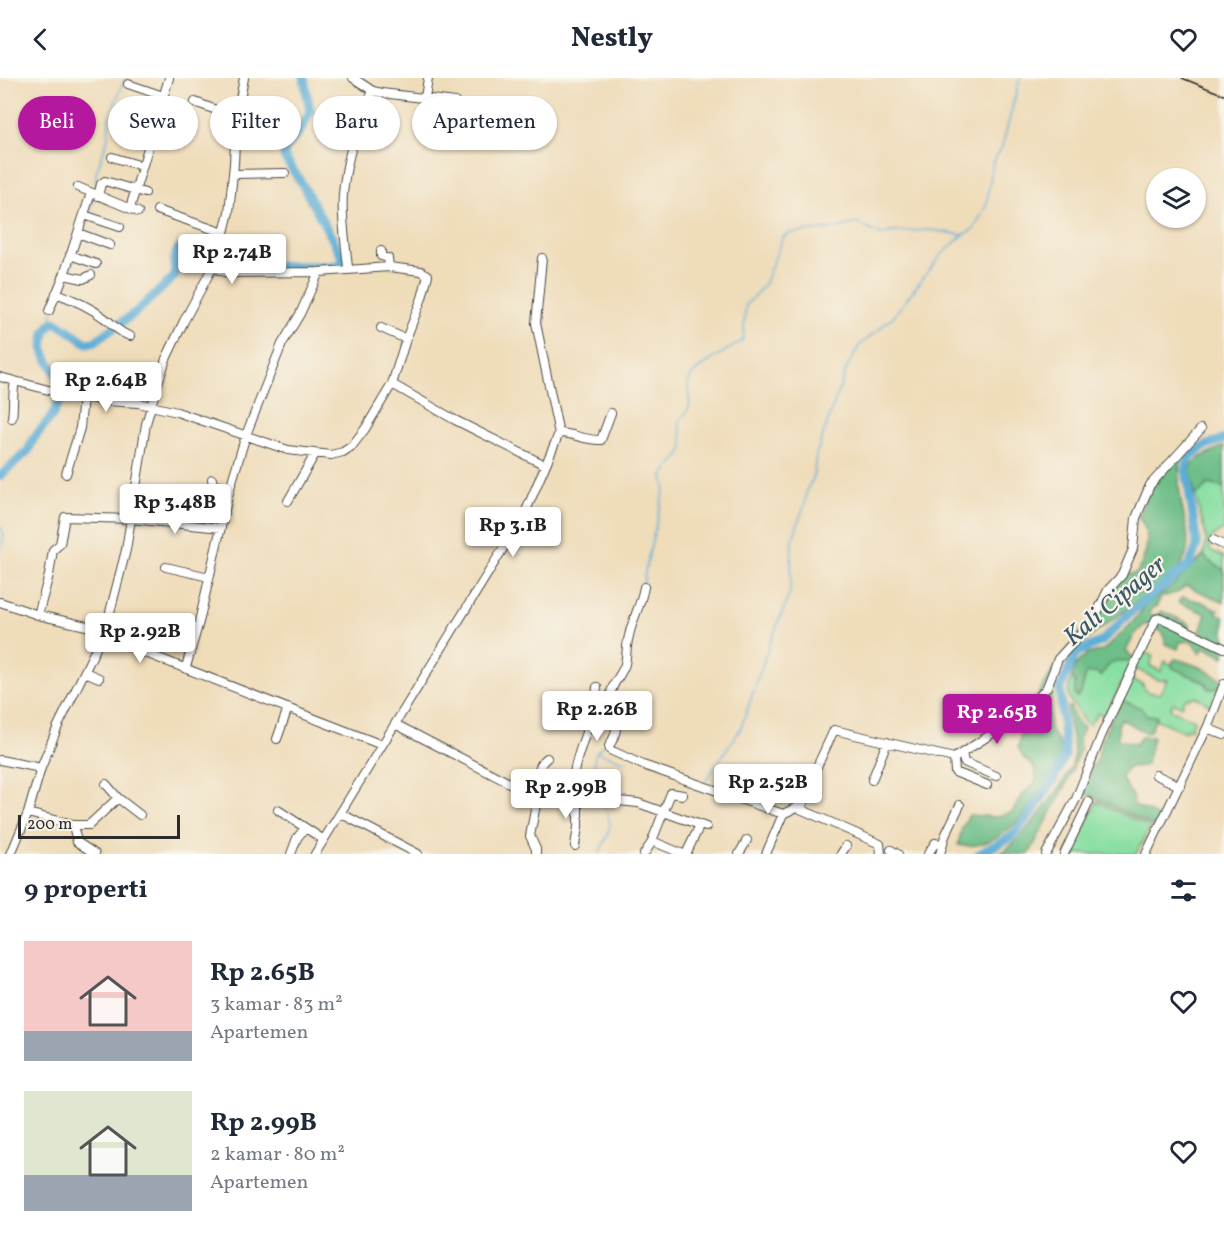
<!DOCTYPE html>
<html lang="id">
<head>
<meta charset="utf-8">
<style>
  body { margin:0; font-family:Vollkorn,serif; background:#f6f6f7; color:#1f2937; height:100vh; display:flex; flex-direction:column; font-size:22px; white-space:nowrap }
  * { box-sizing:border-box; margin:0 }
  p { font-size:20px; color:#747a83 }
  .icon { flex:none; width:33px; height:33px; fill:none; stroke:currentColor; stroke-width:2; stroke-linecap:round; stroke-linejoin:round }
  .map { position:relative; height:776px; overflow:hidden }
  .details { display:flex; flex-direction:column; background:#fff; flex:1 }
  .details>* { flex:none }
  .banner { position:absolute; left:18px; top:18px; width:600px; height:54px; display:flex; gap:12px }
  .controls { position:absolute; left:1146px; top:90px; display:grid; gap:12px }
  .controls a { display:grid; place-items:center; width:60px; height:60px; border-radius:50%; background:#fff; box-shadow:0 2px 4px #0004; font-size:30px }
  .scale { position:absolute; left:18px; bottom:15px; width:162px; box-sizing:border-box; padding-left:6px; border:3px solid #2b2b2b; border-top:0; font-size:16px; line-height:21px; white-space:nowrap; color:#2b2b2b; -webkit-text-stroke:4px #f7f3e8; paint-order:stroke }
  .price { position:absolute; translate:-50% -51px; padding:0 14px; border-radius:6px; background:#fff; color:#222; font-size:20px; line-height:39px; filter:drop-shadow(0 2px 3px #0008) }
  .price::after { content:''; position:absolute; left:50%; top:36px; width:18px; height:14px; margin-left:-9px; background:inherit; clip-path:polygon(0 0,100% 0,50% 100%) }
  .price.selected { background:#b5179e; color:#fff }
  ul { padding:0; list-style:none }
  li { display:flex; align-items:center; gap:18px; height:150px; padding:0 24px }
  li span { display:grid; place-items:center; flex:none; width:168px; height:120px; border-radius:0px; color:#555 }
  li>.icon { margin-inline-start:auto }
  span .icon { width:72px; height:72px; fill:#fffc; stroke-width:1 }
  li b { font-size:26px }
  h2 { display:flex; justify-content:space-between; align-items:center; height:72px; padding:0 24px; font-size:26px }
  .chip { padding:0 21px; border-radius:27px; background:#fff; box-shadow:0 2px 4px #0004; font-size:21px; line-height:54px }
  .chip.selected { background:#b5179e; color:#fff }
  header { display:flex; justify-content:space-between; align-items:center; height:78px; padding:0 24px; background:#fff; font-size:27px; font-weight:800 }
  .map>svg:first-child { display:block }
  .green { fill:#89dfa3; stroke:#5a8567; stroke-width:1.5 }
  .forest { fill:#6ebe89; stroke:#4c745a; stroke-width:1.5 }
  .lines { fill:none; stroke-linecap:round; stroke-linejoin:round }
  .stream { stroke:#5badd6; stroke-width:1.5 }
  .river { stroke:#5badd6; stroke-width:9 }
  .minor-casing { stroke:#484640; stroke-width:10 }
  .minor { stroke:#fff; stroke-width:8 }
  .rail { stroke:#2b2b2b; stroke-width:1.5 }
  .labels { text-anchor:middle; stroke-width:4.5; stroke-linejoin:round; paint-order:stroke }
  .water-label { font-size:26px; font-style:italic; fill:#3c5867; stroke:#f7f3e8 }
</style>
</head>
<body>
<header><svg class="icon" aria-label="back" viewBox="0 0 24 24"><path d="M15 5l-7 7 7 7"/></svg>Nestly<svg class="icon" aria-label="heart" viewBox="0 0 24 24"><path d="M12 20l-8-8c-3-5 5-10 8-4 3-6 11-1 8 4z"/></svg></header>
<div class="map">
<svg width="1224" height="776" viewBox="0 0 1224 776">
  <rect width="100%" height="100%" fill="#f7f3e8"/>
  <filter id="ink" filterUnits="userSpaceOnUse"><feTurbulence type="fractalNoise" baseFrequency=".0167" numOctaves="2"/><feDisplacementMap in="SourceGraphic" scale="12" xChannelSelector="R" yChannelSelector="G"/><feConvolveMatrix kernelMatrix="1 2 1 2 8 2 1 2 1" color-interpolation-filters="sRGB"/></filter>
  <filter id="wash" filterUnits="userSpaceOnUse"><feTurbulence type="fractalNoise" baseFrequency=".008" numOctaves="4" result="noise"/><feDisplacementMap in="SourceGraphic" scale="24" xChannelSelector="R" yChannelSelector="G"/><feGaussianBlur stdDeviation="1.35" result="paint"/><feColorMatrix in="noise" values="0 0 0 0 0 0 0 0 0 0 0 0 0 0 0 0 0 1.4 0 .05"/><feComposite in="paint" operator="in"/></filter>
  <g filter="url(#wash)">
    <rect width="100%" height="100%" fill="#efdcb9"/>
    <!-- green -->
    <path class="green" d="M 1208,406 L 1224,409 L 1224,451 L 1211,460 L 1210,472 L 1224,479 L 1224,492 L 1207,482 L 1204,477 L 1206,463 L 1205,454 L 1195,417 L 1201,414 Z
      M 1143,574 L 1153,578 L 1150,588 L 1161,593 L 1165,583 C 1171,586 1171,588 1176,591 C 1188,599 1202,598 1209,611 L 1220,610 L 1212,628 L 1196,619 L 1184,621 L 1181,628 L 1173,625 L 1170,631 L 1194,642 L 1191,651 L 1187,650 L 1185,654 L 1155,641 L 1157,638 L 1147,637 L 1141,630 L 1121,622 L 1130,601 L 1144,607 L 1142,607 L 1147,614 L 1159,616 L 1168,602 L 1158,602 L 1134,590 Z
      M 1114,581 L 1133,583 L 1106,635 L 1107,640 L 1098,635 L 1089,647 C 1082,642 1080,639 1077,632 C 1074,625 1075,630 1071,624 C 1066,616 1069,607 1072,599 L 1075,603 L 1075,617 L 1081,615 L 1086,595 L 1097,595 Z
      M 1097,724 L 1150,749 L 1136,776 L 1071,776 Z"/>
    <!-- forest -->
    <path class="forest" d="M 1224,368 L 1224,409 L 1208,406 L 1201,414 L 1195,417 L 1190,392 L 1194,384 L 1201,379 Z
      M 1187,375 C 1179,384 1179,390 1179,402 C 1178,439 1203,467 1173,497 C 1151,513 1129,530 1107,546 C 1092,558 1073,570 1062,586 C 1054,599 1046,639 1051,652 C 1055,661 1062,667 1061,678 C 1059,688 1052,698 1047,706 C 1029,735 996,774 958,767 L 962,750 L 969,737 L 995,739 L 1012,734 L 1024,715 L 1036,704 L 1035,690 L 1023,679 L 1018,669 L 1026,635 L 1058,585 L 1125,494 L 1131,496 L 1137,495 C 1147,476 1153,456 1138,439 C 1147,417 1162,383 1187,375 Z
      M 1204,477 L 1207,482 L 1224,492 L 1224,524 L 1187,508 L 1184,509 L 1179,514 L 1161,519 L 1157,527 L 1149,534 L 1151,537 L 1157,537 L 1161,533 L 1190,546 L 1187,551 L 1159,538 L 1152,546 L 1144,547 L 1135,556 L 1126,573 L 1134,580 L 1133,583 C 1114,582 1111,581 1101,598 L 1097,595 L 1086,595 L 1081,615 L 1077,619 L 1075,617 L 1075,603 L 1072,599 L 1076,587 L 1081,581 L 1087,576 L 1101,573 L 1107,569 L 1132,545 L 1146,527 L 1172,508 Z
      M 1183,519 L 1202,524 L 1218,532 L 1217,536 L 1224,538 L 1224,568 L 1199,557 L 1206,536 L 1178,524 Z
      M 1160,541 L 1224,571 L 1224,579 L 1204,569 L 1200,576 L 1192,563 L 1180,564 L 1178,571 L 1166,566 L 1163,555 L 1155,549 Z
      M 1175,581 C 1184,583 1192,586 1200,589 C 1209,593 1215,599 1223,602 L 1220,610 L 1209,611 L 1206,605 L 1173,590 L 1172,584 Z
      M 1121,622 L 1141,630 L 1147,637 L 1157,638 L 1150,653 L 1147,655 L 1121,641 L 1118,646 L 1118,662 L 1136,666 L 1141,659 L 1153,659 L 1147,685 L 1144,688 L 1129,689 L 1121,699 L 1132,718 L 1134,727 L 1159,739 L 1155,749 L 1082,714 L 1097,681 L 1103,658 Z
      M 1068,629 L 1071,629 L 1075,642 L 1084,650 L 1079,660 L 1080,672 L 1066,707 L 1029,776 L 999,776 C 1019,766 1071,701 1074,679 C 1076,662 1066,646 1068,629 Z"/>
    <g class="lines">
      <!-- stream -->
      <path class="stream" d="M 95,111 L 96,95 L 108,60 L 109,39 L 125,0
        M 89,135 L 94,119
        M 83,155 L 87,142
        M 76,174 L 81,159
        M 69,194 L 74,182
        M 51,246 L 53,232
        M 0,448 L 4,458 L 0,471
        M 643,506 L 646,489 L 665,409 L 663,397 C 685,370 686,379 679,343 C 700,323 682,317 690,300 C 694,290 732,270 743,262 L 746,227 L 764,207 L 783,159 L 790,155 L 834,151 L 857,145 L 881,157 L 893,154 L 930,152 L 963,157 L 974,151 L 986,128 L 993,84 L 1002,69 L 1020,0
        M 597,674 L 627,684
        M 705,704 L 741,650 L 767,573 L 790,515 L 792,466 L 796,451 L 805,425 L 807,411 L 813,401 L 816,377 L 846,292 L 859,268 L 892,240 L 941,177 L 962,158
        M 600,717 C 595,705 592,687 596,675 C 598,671 604,667 607,664
        M 599,776 C 610,751 615,751 603,724"/>
      <!-- river -->
      <path class="river" d="M 0,398 L 28,373 L 34,360 L 52,338 L 60,322 L 60,305 L 56,296 L 48,283 L 43,270 L 45,254 L 51,246 L 56,244 L 87,265 L 94,264 L 136,234 L 175,198 L 174,181 L 178,171 L 186,168 L 222,184 L 244,188 L 327,188 L 339,187 L 344,182 L 301,104 L 284,79 L 285,71 L 302,50 L 310,33 L 304,0
        M 979,776 L 1011,759 L 1033,733 L 1054,701 L 1065,677 L 1060,611 L 1076,575 L 1102,563 L 1130,535 L 1190,486 L 1197,467 L 1186,391 L 1190,378 L 1207,367 L 1224,361"/>
    </g>
  </g>
  <g filter="url(#ink)">
    <g class="lines">
      <!-- minor casing -->
      <g class="minor-casing">
        <path id="minor" d="M 353,0 L 373,13 L 382,15 L 455,24
          M 128,6 L 163,18
          M 425,20 L 428,0
          M 195,24 L 224,35 L 236,36
          M 122,30 L 156,41
          M 117,55 L 149,64
          M 112,79 L 142,88
          M 233,96 L 285,95
          M 78,109 L 138,134
          M 98,118 L 101,106 L 105,103 L 145,115
          M 130,130 L 169,0
          M 157,132 L 224,155
          M 84,137 L 120,149
          M 78,155 L 110,167
          M 381,173 L 381,178 L 388,180 L 389,189
          M 70,177 L 96,186
          M 542,180 L 536,245 L 559,356
          M 348,190 C 346,166 341,141 343,116 C 346,81 358,43 373,13
          M 64,197 L 83,201 L 91,197
          M 56,215 C 72,221 90,229 103,239 C 114,246 117,254 130,258
          M 49,233 L 64,197 L 91,115
          M 381,250 L 406,261
          M 0,299 L 56,314 L 107,323 L 138,325 L 177,334 L 288,372 L 331,377 L 343,374 L 352,368 L 365,351 L 392,306 L 406,261 L 422,220 L 428,197 L 421,193 L 389,189 L 319,194 L 227,195 L 212,189
          M 392,306 L 455,342 L 545,387
          M 12,340 C 14,327 12,317 15,304
          M 66,396 L 80,350 L 83,319
          M 212,401 L 213,407 L 230,410
          M 288,423 L 315,376
          M 1213,462 L 1224,467
          M 166,489 L 209,499
          M 644,509 C 641,527 632,542 629,558 C 626,568 627,577 625,586 C 622,597 612,605 611,615 C 606,639 626,643 609,668 L 610,672 L 643,687 L 783,736
          M 0,524 L 38,537 L 104,552
          M 38,537 L 49,497 L 53,472 L 60,466 L 65,439 L 131,441 L 221,450
          M 102,558 L 382,667
          M 186,589 L 199,544 L 230,410 L 246,357 L 282,266 L 300,236 L 319,194
          M 85,594 L 99,600
          M 395,646 L 521,711 L 537,718 C 537,706 535,688 547,680
          M 1207,650 L 1224,657
          M 277,661 L 288,630
          M 962,675 L 964,684 L 996,698
          M 954,680 L 955,694 L 987,707
          M 0,682 L 41,690
          M 1156,697 L 1180,708
          M 872,702 L 887,664
          M 683,717 L 671,715 L 652,763 L 683,776
          M 572,719 C 570,681 594,647 597,609
          M 118,720 L 140,737
          M 798,730 L 880,766 L 881,776
          M 278,732 L 324,762
          M 28,735 L 73,747 L 77,764 L 95,776
          M 340,735 L 418,776
          M 73,747 L 89,747 L 118,720 L 106,706
          M 575,768 L 578,749 L 578,720
          M 891,772 L 898,776
          M 11,776 L 28,735 L 41,690 L 58,648 L 102,558 L 109,538 L 126,472 L 146,346 L 156,311 L 166,281 L 184,243 L 218,179 L 229,134 L 234,86 L 236,42 L 244,0
          M 291,776 L 297,760 L 305,750
          M 315,776 L 525,435 L 555,365 L 559,355 C 573,355 586,363 601,362 L 611,335
          M 536,776 L 536,771 L 530,758 L 538,716 L 541,715 L 638,725 L 706,749
          M 644,776 L 652,764
          M 686,776 L 700,747
          M 739,776 L 747,762
          M 766,776 L 783,736 L 803,726 L 814,695 L 834,652 L 954,680 L 1018,639 L 1023,633 L 1028,632 L 1047,609 L 1058,581 L 1093,543 L 1108,512 L 1122,497 L 1133,471 L 1136,440 L 1150,407 L 1201,351
          M 841,776 L 846,768
          M 928,776 L 935,765 L 943,766
          M 940,776 L 945,758 L 960,727
          M 1046,776 L 1076,721 L 1102,656 L 1156,541 L 1161,540 L 1224,570
          M 1064,776 L 1089,724
          M 1146,776 L 1208,648 L 1224,606"/>
      </g>
      <!-- minor -->
      <use href="#minor" class="minor"/>
      <!-- rail -->
      <path class="rail" d="M 1182,0 L 1224,17"/>
    </g>
  </g>
  <g class="labels">
    <!-- water labels -->
    <g class="water-label">
      <text transform="translate(1114 522) rotate(-40)" y="9">Kali Cipager</text>
    </g>
  </g>
</svg>
<div class="controls">
<a><svg class="icon" aria-label="layers" viewBox="0 0 24 24"><path d="M12 4l9 5-9 5-9-5zM3 14l9 5 9-5"/></svg></a>
</div>
<div class="scale">200 m</div>
<b class="price" style="left:232px;top:207px">Rp 2.74B</b>
<b class="price" style="left:106px;top:335px">Rp 2.64B</b>
<b class="price" style="left:175px;top:457px">Rp 3.48B</b>
<b class="price" style="left:513px;top:480px">Rp 3.1B</b>
<b class="price" style="left:140px;top:586px">Rp 2.92B</b>
<b class="price" style="left:597px;top:664px">Rp 2.26B</b>
<b class="price selected" style="left:997px;top:667px">Rp 2.65B</b>
<b class="price" style="left:768px;top:737px">Rp 2.52B</b>
<b class="price" style="left:566px;top:742px">Rp 2.99B</b>
<div class="banner">
<a class="chip selected">Beli</a>
<a class="chip">Sewa</a>
<a class="chip">Filter</a>
<a class="chip">Baru</a>
<a class="chip">Apartemen</a>
</div>
</div>
<section class="details">
<h2>9 properti<svg class="icon" aria-label="filters" viewBox="0 0 24 24"><path d="M4 7h16M4 17h16"/><circle cx="9" cy="7" r="2"/><circle cx="15" cy="17" r="2"/></svg></h2>
<ul>
<li><span style="background:linear-gradient(#f6c9c9 75%,#9aa5b1 0)"><svg class="icon" aria-label="home" viewBox="0 0 24 24"><path d="M3 11l9-7 9 7M6 9v11h12V9"/></svg></span><div><b>Rp 2.65B</b><p>3 kamar · 83 m²</p><p>Apartemen</p></div><svg class="icon" aria-label="heart" viewBox="0 0 24 24"><path d="M12 20l-8-8c-3-5 5-10 8-4 3-6 11-1 8 4z"/></svg></li>
<li><span style="background:linear-gradient(#dfe7d0 70%,#9aa5b1 0)"><svg class="icon" aria-label="home" viewBox="0 0 24 24"><path d="M3 11l9-7 9 7M6 9v11h12V9"/></svg></span><div><b>Rp 2.99B</b><p>2 kamar · 80 m²</p><p>Apartemen</p></div><svg class="icon" aria-label="heart" viewBox="0 0 24 24"><path d="M12 20l-8-8c-3-5 5-10 8-4 3-6 11-1 8 4z"/></svg></li>
</ul>
</section>
</body>
</html>
